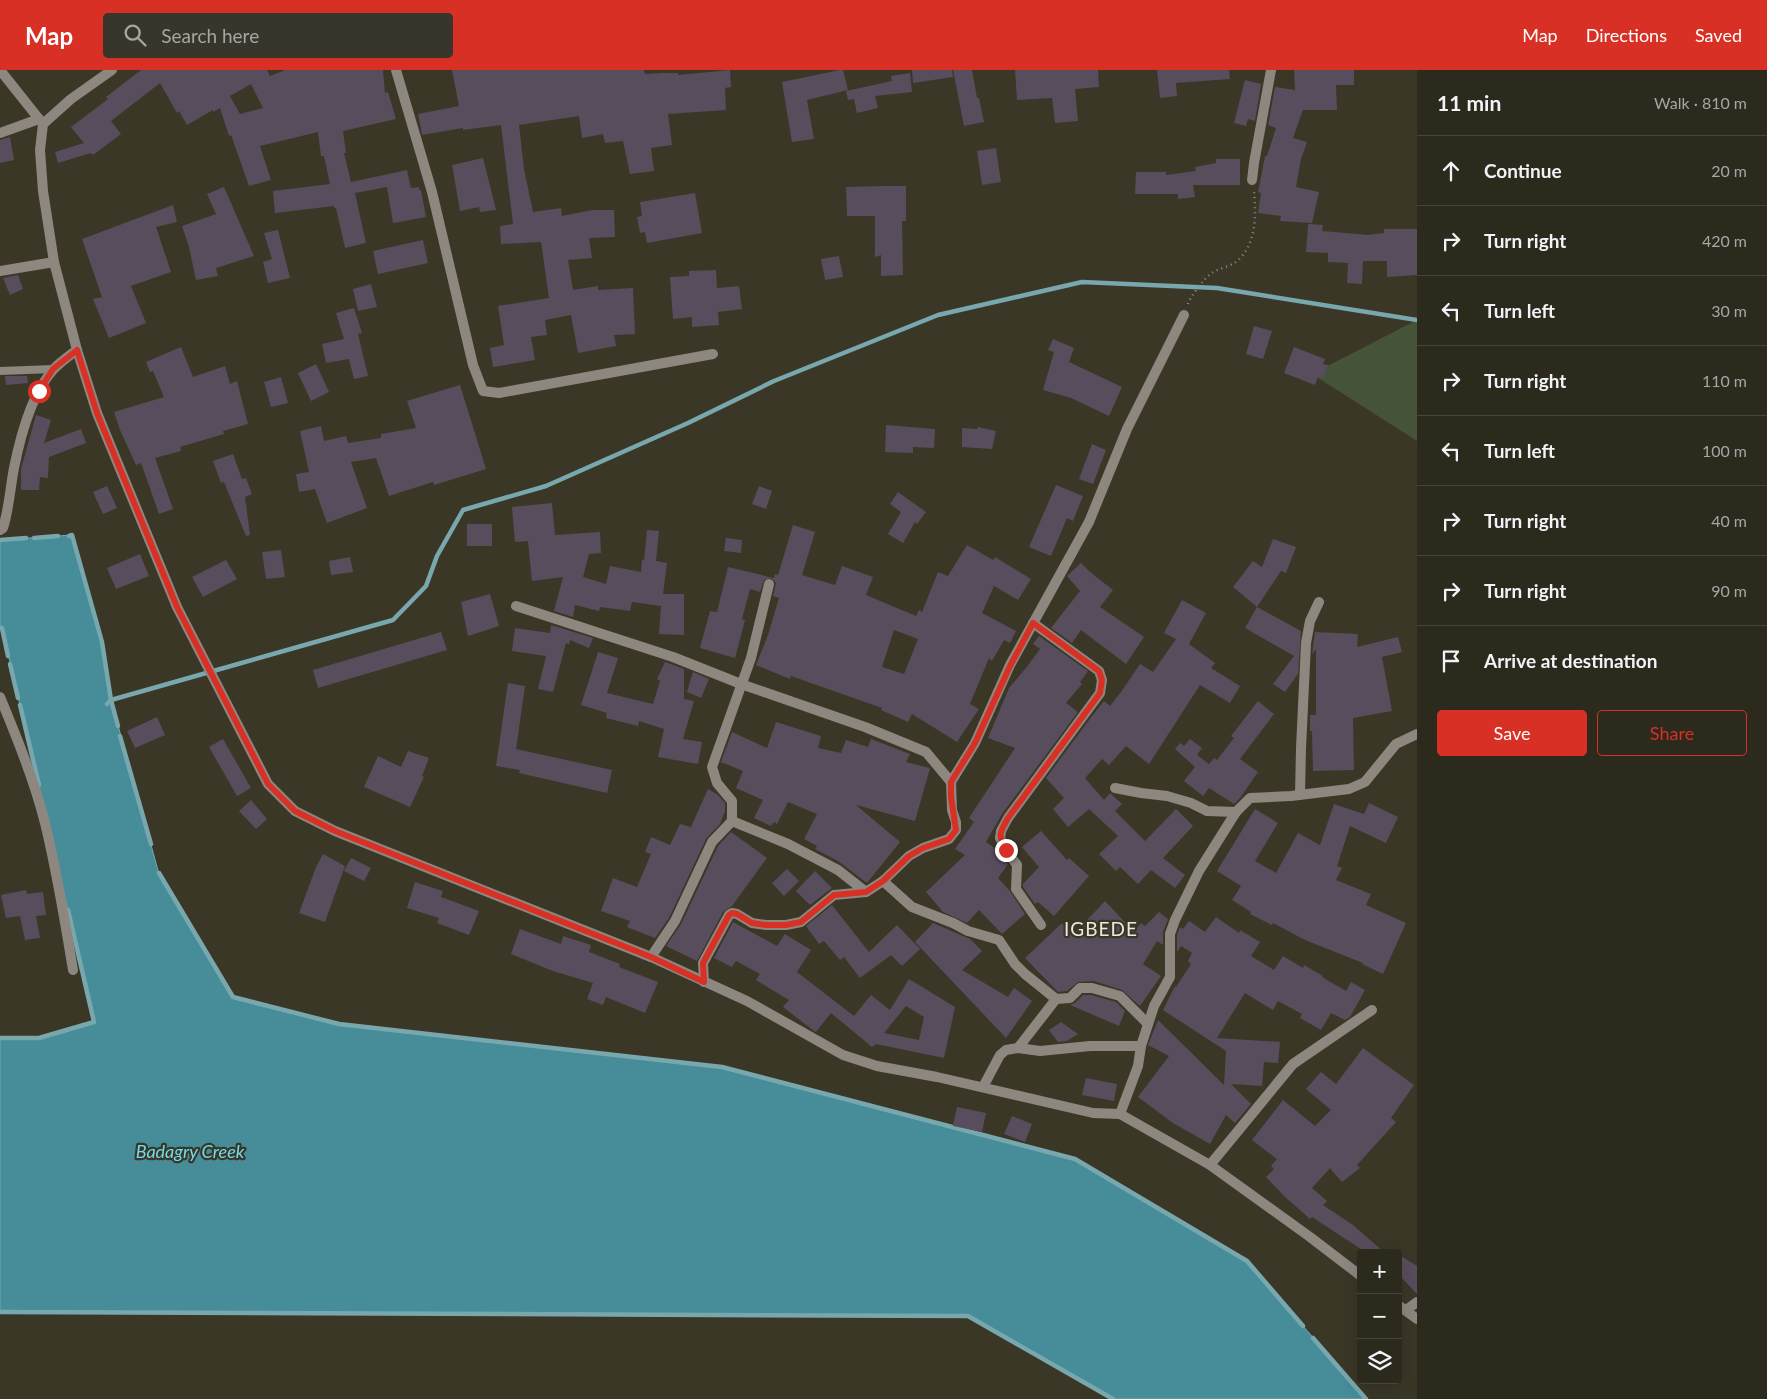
<!DOCTYPE html>
<meta charset="utf-8">
<style>
:root{--surface:#2c291d;--page:#38352a;--text:#f1f3f6;--muted:#a6a6a4;--line:#48453b;--accent:#d93025}
body{margin:0;font-family:Lato,sans-serif;background:var(--page);color:var(--text)}
.controls{position:absolute;right:15px;bottom:15px;display:grid;overflow:hidden;border-radius:5px;box-shadow:0 5px 20px #0002}
.controls button{width:45px;height:45px;display:grid;place-items:center;padding:0;border:0;border-bottom:1px solid var(--line);background:var(--surface);color:var(--text);font:25px sans-serif}
.stop{position:absolute;width:15px;height:15px;margin:-11px;border:4px solid #d93025;border-radius:50%;background:#fff}
.stop.end{background:#d93025;border-color:#fff;box-shadow:0 1px 5px #0008}
.list{margin:0;padding:0;list-style:none}
h2{display:flex;justify-content:space-between;align-items:center;height:65px;margin:0;padding:0 20px;font-size:21px}
h2 small{font-size:16px;font-weight:400;color:var(--muted)}
.list li{display:grid;grid-template-columns:32px 1fr auto;gap:15px;align-items:center;box-sizing:border-box;height:70px;padding:0 20px;border-top:1px solid var(--line)}
.list b{display:block;font-size:19px;white-space:nowrap}
.list em{font-size:16px;font-style:normal;color:var(--muted)}
.actions{display:flex;gap:10px;padding:15px 20px}
.actions a{flex:1;padding:11px 0;border:1px solid var(--accent);border-radius:5px;text-align:center;font-size:18px;color:var(--accent)}
.actions .main{background:var(--accent);color:#fff}
.icon{flex:none;width:28px;height:28px;fill:none;stroke:currentColor;stroke-width:2;stroke-linecap:round;stroke-linejoin:round}
.map{position:relative;flex:none;width:1417px;height:1329px;overflow:hidden}
header{display:flex;align-items:center;gap:30px;box-sizing:border-box;height:70px;padding:0 25px;background:var(--accent);color:#fff}
header strong{font-size:24px}
nav{display:flex;gap:28px;margin-inline-start:auto;font-size:18px}
.search{width:350px;height:45px;background:var(--page);display:flex;align-items:center;gap:12px;box-sizing:border-box;padding:0 18px;border-radius:5px;color:var(--muted);font-size:19px}
main{display:flex}
aside{flex:1;background:var(--surface)}
.map>svg:first-child{display:block}
.green{fill:#455438}
.water{fill:#468c99;stroke:#78a8ae}
.lines{fill:none;stroke-linecap:round;stroke-linejoin:round}
.stream{stroke:#78a8ae;stroke-width:4.5}
.building{fill:#584d5c;fill-rule:evenodd}
.path{stroke:#8f8c7f;stroke-width:2.5;stroke-dasharray:1 4;stroke-linecap:butt}
.service{stroke:#8d8780;stroke-width:8}
.minor{stroke:#8d8780;stroke-width:10}
.tertiary{stroke:#8d8780;stroke-width:10}
.route{stroke:#d93025;stroke-width:6}
.labels{text-anchor:middle;stroke-width:4.5;stroke-linejoin:round;paint-order:stroke}
.water-label{font-size:18px;font-style:italic;fill:#70dcf1;stroke:#3a3727}
.quarter-label{font-size:19px;letter-spacing:1px;fill:#ebe9df;stroke:#3a3727}
</style>
<header>
<strong>Map</strong>
<div class="search"><svg class="icon" aria-label="search" viewBox="0 0 24 24"><circle cx="10" cy="10" r="6"/><path d="M15 15l6 6"/></svg>Search here</div>
<nav><a>Map</a><a>Directions</a><a>Saved</a></nav>
</header>
<main>
<div class="map">
<svg width="1417" height="1329" viewBox="0 0 1417 1329">
<rect width="100%" height="100%" fill="#3a3727"/>
<path class="green" d="M1417 250V371L1312 304Z"/>
<path class="water" d="M72 465 102 572 111 630 159 804 233 927 339 954 722 997 1075 1089 1247 1191 1366 1329H1113L968 1246 0 1242V968H39L94 951 2 558H0V470Z"/>
<g class="lines">
<g class="stream">
<path d="M69 466 72 465 102 572 111 630 118 656"/>
<path d="M34 468 58 466"/>
<path d="M0 470 26 468"/>
<path d="M0 558H2L8 586"/>
<path d="M10 594 18 628"/>
<path d="M107 634 111 630 393 550 426 516 437 486 463 440 546 416 688 353 774 311 938 245 1082 212 1217 218 1417 250"/>
<path d="M20 635 39 715"/>
<path d="M120 666 151 774"/>
<path d="M159 803 233 927 339 954 722 997 1075 1089 1247 1191 1303 1256"/>
<path d="M0 968H39L94 952 68 840"/>
<path d="M0 1242 968 1246 1113 1329"/>
<path d="M1313 1268 1366 1329"/>
</g>
</g>
<g class="building">
<path d="M141 0H267L270 6 285 0H383L385 23 388 22 396 49 343 61 346 83H344L351 112 407 100 411 118 419 117V120H421L426 147 393 153 387 117 355 123 366 173 345 178 336 138H334V136L275 143 273 121 330 114 324 86H321L318 62 260 76 271 110 249 116 231 65 229 66 220 38 213 42V40L187 55 179 41 177 43 160 13 111 51 121 64 93 85 91 83 58 93 55 82 84 73 71 57 108 29 106 27ZM251 14 263 38 240 44 230 26Z"/>
<path d="M452 0H644L645 4 663 3H678V5L730 0 731 17 725 18 726 40 668 44 672 75 651 78 654 101 630 104 623 71 605 73 603 64 582 68 579 46 519 55 524 99 533 142 561 138 562 146 592 140H614L615 167 589 168 592 188 568 190 573 220 598 216V220L633 218 635 264 614 265 616 276 578 283 571 245 545 250 547 265 531 267 535 290 493 297 490 278 504 275 498 236 549 228 541 172 501 174 500 156 513 154 501 55 463 60V58L422 65 418 44 459 36Z"/>
<path d="M840 0H843L848 20 807 30 814 69 792 72 782 12Z"/>
<path d="M912 0H952L953 7 913 13Z"/>
<path d="M953 0H972L977 28H979L984 52 964 56Z"/>
<path d="M1015 0H1098L1099 17 1075 19 1078 51 1055 53 1052 28 1017 30Z"/>
<path d="M1157 0H1229L1230 9 1176 13 1177 26 1160 28Z"/>
<path d="M1294 0H1354V15H1336L1337 40H1303L1293 68 1307 72 1301 89 1296 117 1319 122 1312 153 1280 151 1281 146 1258 143 1261 123 1258 122 1265 86H1267L1276 58 1268 55 1275 17 1295 20Z"/>
<path d="M910 3 912 22 875 26 878 38 857 43 854 29 848 30 846 21 892 11 891 6Z"/>
<path d="M1245 10 1261 14 1255 51 1248 49 1246 56 1234 53Z"/>
<path d="M10 67 14 90 0 93V70Z"/>
<path d="M996 78 1001 112 982 115 977 81Z"/>
<path d="M483 88 496 140 480 142 479 137 460 141 452 95Z"/>
<path d="M1216 89H1240V115H1193L1195 127 1178 129V124H1135L1136 102H1166V105L1196 101 1195 97 1216 93Z"/>
<path d="M883 116H906V151H902L903 205 881 206V185L875 187V146H847L846 117Z"/>
<path d="M224 117 254 186 216 198 218 206 196 210 189 177 182 156 216 144 207 124Z"/>
<path d="M695 123 702 163 647 173 645 162 640 163 637 147 642 146 640 132Z"/>
<path d="M173 135 177 152 156 157 171 202 131 216 146 253 109 268 93 229 102 227 82 169Z"/>
<path d="M1308 154 1323 155 1322 161 1368 165 1384 163V159H1417V205L1387 207V191H1363L1362 214 1347 213 1348 193 1328 192V183L1306 182Z"/>
<path d="M278 160 290 208 268 213 263 192 272 189 264 163Z"/>
<path d="M423 170 428 193 378 204 373 181Z"/>
<path d="M839 186 843 207 825 210 821 189Z"/>
<path d="M716 200 717 218 739 216 742 239 718 242 719 255 692 257V247L673 249 670 207 689 206V201Z"/>
<path d="M18 205 23 219 10 225 3 208Z"/>
<path d="M371 214 377 237 358 241 353 219Z"/>
<path d="M354 238 362 263 358 264 368 306 354 309 349 289 326 293 322 274 344 269 336 243Z"/>
<path d="M1254 256 1272 261 1263 289 1246 284Z"/>
<path d="M1053 269 1074 278 1069 292 1122 317 1109 346 1071 328 1043 320 1054 282 1048 280Z"/>
<path d="M181 277 193 307 225 296 230 314 237 311 248 354 223 361 224 364 180 377 181 381 155 388 173 439 159 444 141 393 136 395 120 360 114 342 164 327 153 301 150 302 146 292Z"/>
<path d="M1294 277 1325 289 1323 294 1328 295 1323 308 1318 307 1315 315 1284 303Z"/>
<path d="M316 294 329 322 311 331 298 303Z"/>
<path d="M5 306H27L28 313 6 315Z"/>
<path d="M281 307 288 333 271 337 264 312Z"/>
<path d="M460 315 486 399 434 415 433 412 389 426 376 388 351 392 367 438 327 453 315 419 299 422 296 404 309 402 300 361 321 356 324 371 346 366 348 373 381 368V364L416 358 407 331Z"/>
<path d="M36 345 51 350 44 373 81 359 86 373 49 387 48 408 40 407 39 420H21V399Z"/>
<path d="M886 355 935 359 934 378 913 377V383L885 382Z"/>
<path d="M978 357 996 361 992 379 962 377V358L977 359Z"/>
<path d="M1092 374 1106 380 1093 414 1079 409Z"/>
<path d="M233 384 242 409 246 408 252 424 245 427 250 465 246 466 224 412 221 413 213 391Z"/>
<path d="M1056 415 1083 426 1073 451 1067 448 1051 486 1029 477Z"/>
<path d="M107 416 117 438 103 444 93 422Z"/>
<path d="M759 416 772 421 766 439 752 434Z"/>
<path d="M898 422 926 442 917 454 915 452 903 473 888 464 901 442 890 434Z"/>
<path d="M552 433 555 465 600 462 601 483 589 484 583 507 606 514 610 496 641 502 642 490H644L647 460 659 461 656 491 667 493 663 524H684V565L659 564 661 536 632 532 630 541 600 537 599 541 575 535 573 547 554 541 563 507 532 511 528 471 515 472 512 437Z"/>
<rect x="467" y="454" width="25" height="22"/>
<path d="M793 455 815 462 802 505 835 515 842 496 873 507 866 525 916 546 919 540 922 542 938 502 948 506 967 475 993 490 995 487 1031 509 1018 530 994 516 982 543 1016 561 1010 573 1004 570 992 591 989 588 970 634 979 639 957 672 912 644 908 652 881 640 882 638 791 606 790 609 756 595 768 565 779 528 773 526 776 513 771 508 764 510 760 522 750 519 742 549 745 550 735 588 700 578 710 541 717 542 728 497 774 508 775 504 778 505ZM894 560 918 569 904 604 882 597Z"/>
<path d="M726 468 742 470 741 483 724 481Z"/>
<path d="M1273 469 1296 477 1286 503 1281 501 1257 537 1233 517 1253 491 1262 497Z"/>
<path d="M281 480 285 507 266 509 262 482Z"/>
<path d="M140 484 149 506 116 519 107 498Z"/>
<path d="M350 487 353 502 331 505 329 491Z"/>
<path d="M226 490 237 509 203 527 192 507Z"/>
<path d="M1081 493 1090 502 1113 520 1100 537 1144 567 1126 594 1081 560 1072 573 1051 558 1080 521 1067 506Z"/>
<path d="M490 524 499 556 468 566 461 532Z"/>
<path d="M1182 530 1206 543 1189 574 1215 593 1211 598 1240 616 1230 633 1200 615 1149 694 1126 676 1109 695 1102 689 1085 708 1104 730 1110 723 1122 734 1115 741 1145 771 1176 739 1193 756 1163 788 1185 805 1175 818 1151 800 1138 814 1120 797 1116 801 1099 784 1118 766 1089 739 1068 757 1053 739 1064 728 1046 708 1092 646 1104 631 1110 636 1121 622 1140 594 1153 602 1176 569 1164 563Z"/>
<path d="M1257 537 1301 561 1298 604 1285 622 1273 614 1294 586 1245 558Z"/>
<path d="M551 555 593 568 589 578 570 570 569 574 566 573 553 622 538 619 546 586 512 581 515 558 550 563Z"/>
<path d="M441 562 447 580 318 618 313 600Z"/>
<path d="M1315 562 1358 564 1357 577 1398 567 1402 582 1382 587 1392 641 1353 648 1354 700 1313 701 1312 661H1310V645H1316V579L1312 584Z"/>
<path d="M1039 566 1088 601 1080 612 1082 614 1066 633 1078 642 1002 744 986 772 999 781 1008 794 998 808 1010 821 1025 844 1002 864 979 840 967 853 943 842 926 822 965 785 955 779 974 752 969 748 1015 678 988 668 1009 618 1026 598 1040 579 1033 574Z"/>
<path d="M598 582 618 588 607 623 653 634 660 611 657 609 665 592 684 599V629L694 631 683 669 702 672 698 694 658 687 664 659 639 651 638 656 606 648 607 643 581 635Z"/>
<path d="M693 602 709 609 701 628 687 622Z"/>
<path d="M508 613 525 616 516 679 612 700 607 723 519 703 520 700 496 696Z"/>
<path d="M1258 631 1274 644 1240 689 1258 702 1240 728 1234 734 1209 718 1203 726 1184 711 1195 697 1175 679 1180 673 1184 676 1190 669 1202 678 1197 685 1209 694 1214 688 1217 690 1234 668 1231 666Z"/>
<path d="M157 647 165 665 135 678 127 661Z"/>
<path d="M776 652 821 666 818 678 841 683 846 670 868 677 871 669 910 684 906 692 930 698 915 751 856 735 900 772 867 813 838 791 815 779 817 776 804 769 817 744 788 732 777 754 774 752 771 756 754 748 763 730 736 718 743 701 721 692 732 662 767 678Z"/>
<path d="M223 669 251 718 237 726 209 677Z"/>
<path d="M408 681 429 688 422 706 424 707 410 737 364 717 378 686 401 697Z"/>
<path d="M708 719 718 725 725 733V741L720 754 706 769 669 848 655 868 627 857 630 851 601 841 613 808 637 817 651 784 645 782 651 767 670 775 680 754 691 757Z"/>
<path d="M251 730 267 749 256 759 239 741Z"/>
<path d="M1369 733 1398 747 1386 773 1350 756 1337 796 1342 798 1336 810 1371 824 1366 835 1406 853 1383 904 1362 894 1363 893 1305 870 1273 853 1272 855 1250 844 1251 842 1232 830 1241 816 1217 801 1255 739 1278 753 1255 791 1276 803 1298 763 1320 775 1334 734 1364 744Z"/>
<path d="M1041 761 1067 790 1069 788 1089 806 1054 846 1038 832 1035 834 1023 817V814L1039 797 1022 777Z"/>
<path d="M731 762 767 788 732 836 723 842 697 891 666 876 681 854 718 776Z"/>
<path d="M323 784 345 796 325 852 299 843 316 797Z"/>
<path d="M351 788 371 798 364 811 344 801Z"/>
<path d="M787 799 799 811 784 826 772 813Z"/>
<path d="M815 801 832 818 810 835 796 821Z"/>
<path d="M415 812 443 821 441 827 479 841 469 865 437 853 439 848 407 838Z"/>
<path d="M26 820 27 824 43 822 46 845 36 846 40 868 25 870 20 846 6 848 1 825Z"/>
<path d="M1105 831 1134 862 1141 853 1145 856 1159 842 1168 849 1163 862V875L1157 871 1143 894 1161 906 1140 936 1122 920 1094 911 1078 912 1067 921 1058 922 1025 888 1062 853 1073 865Z"/>
<path d="M832 835 869 882 897 855 920 879 902 896 891 885 860 908 844 887 840 890 824 871 819 874 806 856Z"/>
<path d="M1216 847 1239 863 1240 860 1260 872 1251 886 1274 900 1283 886 1303 898 1304 895 1323 906 1322 907 1346 921 1351 912 1365 920 1350 947 1345 950 1331 943 1321 960 1300 948 1302 944 1278 931 1273 940 1245 923 1217 968 1280 972 1278 993 1264 992 1262 1016 1231 1014 1251 1034 1235 1053 1226 1045 1210 1074 1173 1053 1138 1027 1169 986 1148 975 1158 950 1224 1015 1226 981 1163 940 1175 916 1176 917 1191 894 1188 891 1192 883 1181 876 1177 882V865L1180 857 1183 859 1189 851 1205 862Z"/>
<path d="M733 852 777 876 785 864 811 880 797 902 854 946 871 925 890 940 909 909 955 937 944 988 876 974 872 977 831 943 816 962 814 961 783 937 789 930 756 910 760 904 736 891 732 897 714 888ZM906 936 924 947 919 970 884 963Z"/>
<path d="M933 853 970 869 982 881 962 900 1008 927 1014 918 1032 931 1006 968 915 872Z"/>
<path d="M520 859 561 874 563 866 591 875 589 882 620 894 619 897 658 912 645 943 606 927 603 935 587 929 593 913 553 901 511 884Z"/>
<path d="M1083 925H1091L1116 932 1125 941 1119 956 1070 935 1075 933Z"/>
<path d="M1061 952 1078 964 1067 971 1058 972 1049 960Z"/>
<path d="M1363 978 1414 1015 1391 1048 1396 1052 1357 1095 1360 1098 1342 1112 1330 1098 1312 1118 1327 1131 1323 1135 1353 1155 1385 1183H1367L1312 1147 1310 1149 1284 1126 1266 1107 1274 1099 1271 1096 1277 1089 1252 1070 1283 1030 1315 1056 1331 1040 1306 1019 1321 1002 1336 1014Z"/>
<path d="M1086 1008 1117 1014 1114 1031 1082 1025Z"/>
<path d="M957 1037 986 1043 982 1062 953 1056Z"/>
<path d="M1012 1046 1032 1054 1025 1072 1004 1064Z"/>
<path d="M1398 1184 1417 1196V1224L1398 1204Z"/>
</g>
<g class="lines">
<path class="path" d="M1188 234C1190 227 1205 207 1212 203 1219 198 1230 197 1237 191 1257 174 1256 145 1254 121"/>
<path class="service" d="M0 301 53 299"/>
<g class="minor">
<path d="M0 0 43 54"/>
<path d="M396 0 432 122 473 295 483 321 499 323 713 284"/>
<path d="M0 63 39 49"/>
<path d="M1252 110 1254 93 1271 0"/>
<path d="M0 201 54 192"/>
<path d="M0 460 3 458C9 439 10 419 14 398 20 368 32 323 53 300 60 292 69 286 77 280"/>
<path d="M516 536 673 587 741 614 865 657 926 682 951 712 975 673 1010 595 1089 452 1127 359 1184 245"/>
<path d="M1033 553 1099 601 1102 610 1100 623 1008 748 1001 761 1000 768 1006 780 1017 795 1016 819 1041 855"/>
<path d="M0 627C17 668 34 710 45 753 57 802 65 851 73 900"/>
<path d="M1115 718 1141 723 1167 726 1191 733 1207 741 1236 742"/>
<path d="M1300 725 1301 678 1306 573 1310 551 1319 532"/>
<path d="M732 751 788 774 838 800 866 822"/>
<path d="M883 811 912 837 953 853 968 861 999 870 1015 894 1025 904 1056 929 1070 928 1080 918H1092L1120 926 1148 954"/>
<path d="M651 887 675 851 712 772 732 751V731L717 713 712 697 751 588 769 514"/>
<path d="M704 912 703 893 729 845 732 843 737 844 752 853 766 855H786L801 852 834 825 866 822 883 811 909 786 923 778 949 769 956 760V752L952 740 951 712"/>
<path d="M1018 978 1056 929"/>
<path d="M983 1017 1000 985 1006 980 1018 978 1040 981 1090 976H1141"/>
<path d="M1120 1044 1138 996 1141 976 1154 936 1170 907V864L1175 850 1199 801 1236 742 1250 728 1291 726 1349 719 1365 712 1396 674 1417 664"/>
<path d="M1210 1095 1293 994 1372 940"/>
<path d="M1406 1240 1417 1232"/>
</g>
<g class="tertiary">
<path d="M112 0 71 29 43 54 40 80 43 121 54 192 77 280 97 343 177 537 268 714 295 741 335 761 651 887 747 931 843 985 877 996 937 1007 1093 1043 1120 1044 1210 1095 1310 1167 1361 1206"/>
<path d="M1398 1235 1417 1249"/>
</g>
</g>
<g class="lines">
<path class="route" d="M39 321 53 299 77 280 97 343 177 537 268 714 295 741 335 761 651 887 704 912 703 893 729 845 732 843 737 844 752 853 766 855H786L801 852 834 825 866 822 883 811 909 786 923 778 949 769 956 760 951 727V712L975 673 1010 596 1033 553 1099 601 1102 610 1100 623 1008 748C999 764 998 764 1006 780"/>
</g>
<g class="labels">
<g class="water-label">
<text x="190" y="1088">Badagry Creek</text>
</g>
<g class="quarter-label">
<text x="1101" y="866">IGBEDE</text>
</g>
</g>
</svg>
<div class="controls">
<button>+</button>
<button>−</button>
<button><svg class="icon" aria-label="layers" viewBox="0 0 24 24"><path d="M12 4l9 5-9 5-9-5zM3 14l9 5 9-5"/></svg></button>
</div>
<div class="stop" style="left:39px;top:321px"></div>
<div class="stop end" style="left:1006px;top:780px"></div>
</div>
<aside>
<h2>11 min<small>Walk · 810 m</small></h2>
<ul class="list">
<li><svg class="icon" aria-label="ahead" viewBox="0 0 24 24"><path d="M12 20V5M6 11l6-6 6 6"/></svg><div><b>Continue</b></div><em>20 m</em></li>
<li><svg class="icon" aria-label="right" viewBox="0 0 24 24"><path d="M7 20v-9h11M14 6l5 5-5 5"/></svg><div><b>Turn right</b></div><em>420 m</em></li>
<li><svg class="icon" aria-label="left" viewBox="0 0 24 24"><path d="M17 20v-9H6M10 6l-5 5 5 5"/></svg><div><b>Turn left</b></div><em>30 m</em></li>
<li><svg class="icon" aria-label="right" viewBox="0 0 24 24"><path d="M7 20v-9h11M14 6l5 5-5 5"/></svg><div><b>Turn right</b></div><em>110 m</em></li>
<li><svg class="icon" aria-label="left" viewBox="0 0 24 24"><path d="M17 20v-9H6M10 6l-5 5 5 5"/></svg><div><b>Turn left</b></div><em>100 m</em></li>
<li><svg class="icon" aria-label="right" viewBox="0 0 24 24"><path d="M7 20v-9h11M14 6l5 5-5 5"/></svg><div><b>Turn right</b></div><em>40 m</em></li>
<li><svg class="icon" aria-label="right" viewBox="0 0 24 24"><path d="M7 20v-9h11M14 6l5 5-5 5"/></svg><div><b>Turn right</b></div><em>90 m</em></li>
<li><svg class="icon" aria-label="arrive" viewBox="0 0 24 24"><path d="M6 21V4h12l-3 4 3 4H6"/></svg><div><b>Arrive at destination</b></div></li>
</ul>
<div class="actions"><a class="main">Save</a><a>Share</a></div>
</aside>
</main>
